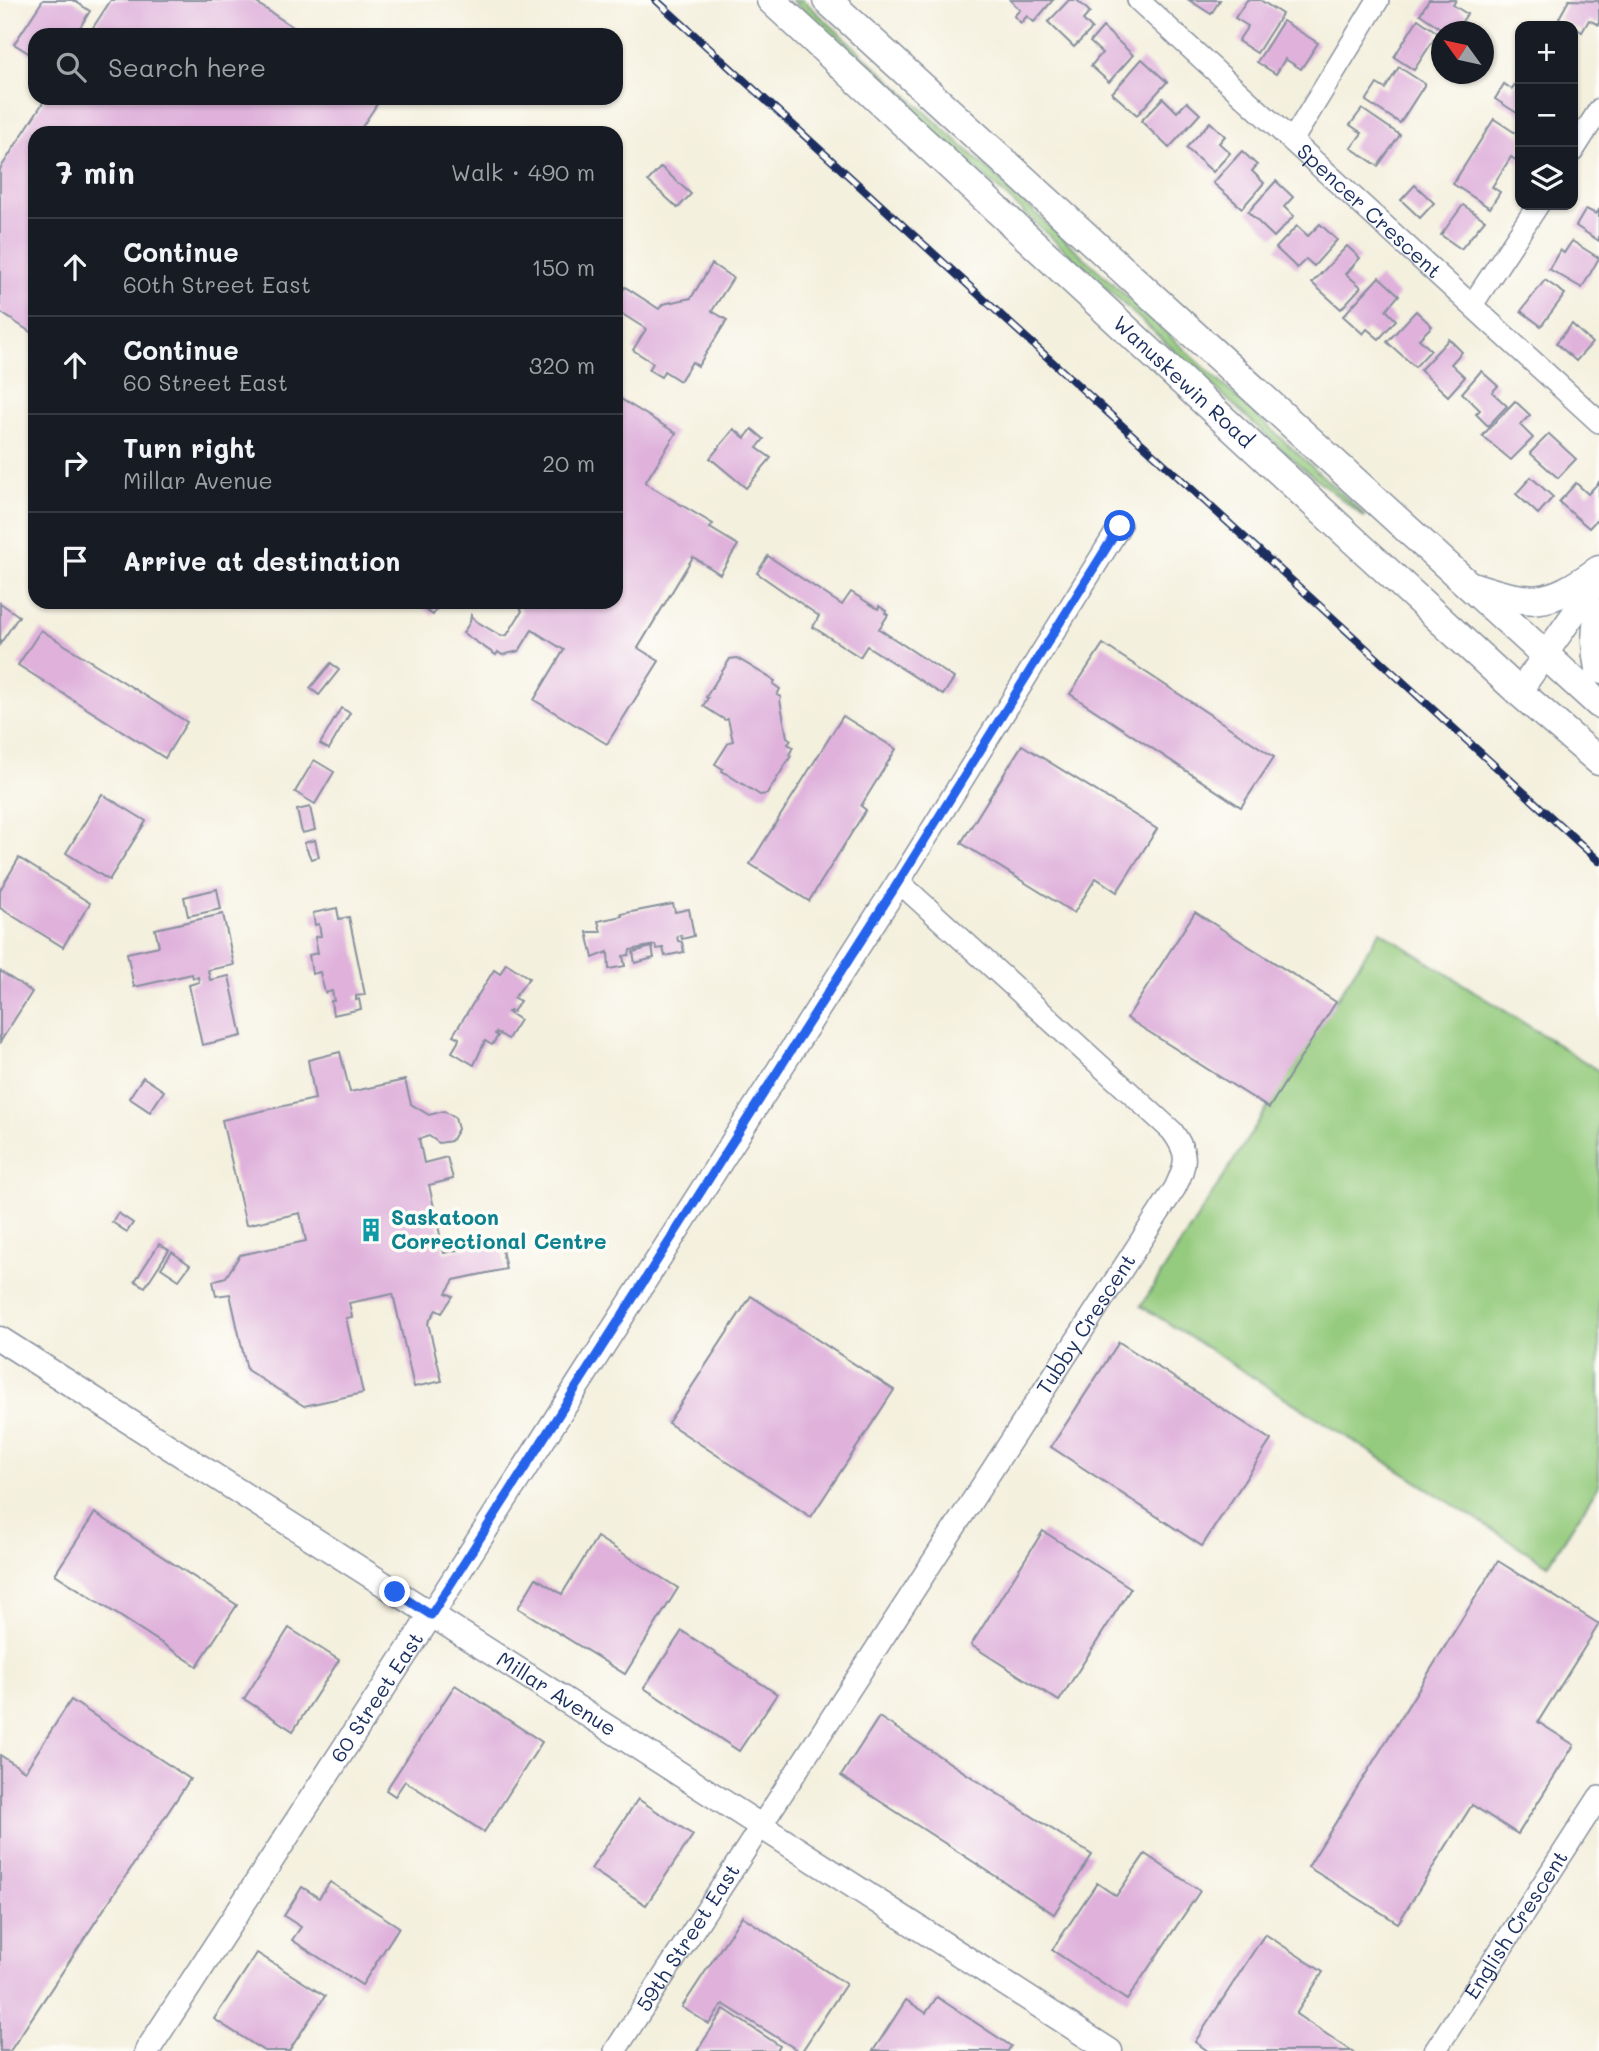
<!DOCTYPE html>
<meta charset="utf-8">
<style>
:root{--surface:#171b24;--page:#242831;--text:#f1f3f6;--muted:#9ea1a6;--line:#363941}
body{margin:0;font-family:Mali,sans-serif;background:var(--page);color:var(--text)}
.controls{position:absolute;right:21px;top:21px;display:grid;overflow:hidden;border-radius:14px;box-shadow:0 2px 5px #0004}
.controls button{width:63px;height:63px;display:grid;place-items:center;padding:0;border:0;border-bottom:2px solid var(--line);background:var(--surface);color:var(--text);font:35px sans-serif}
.compass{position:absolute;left:1431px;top:21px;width:63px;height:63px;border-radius:50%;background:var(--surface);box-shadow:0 2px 5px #0004;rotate:303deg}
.stop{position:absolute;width:21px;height:21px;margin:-16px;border:5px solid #2563eb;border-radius:50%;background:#fff}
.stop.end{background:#2563eb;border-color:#fff;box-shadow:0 2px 7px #0008}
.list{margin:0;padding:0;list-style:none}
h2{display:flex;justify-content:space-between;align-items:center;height:91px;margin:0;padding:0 28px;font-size:30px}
h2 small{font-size:23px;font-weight:400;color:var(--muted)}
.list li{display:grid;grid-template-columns:46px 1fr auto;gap:21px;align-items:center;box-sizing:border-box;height:98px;padding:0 28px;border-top:2px solid var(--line)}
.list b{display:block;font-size:26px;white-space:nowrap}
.list p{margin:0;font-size:23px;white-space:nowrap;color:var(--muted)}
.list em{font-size:23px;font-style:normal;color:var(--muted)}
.icon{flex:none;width:38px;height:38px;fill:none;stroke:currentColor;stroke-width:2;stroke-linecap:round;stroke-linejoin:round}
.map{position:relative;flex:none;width:1599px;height:2051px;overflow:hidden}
.search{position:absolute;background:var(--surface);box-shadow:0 2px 5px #0004;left:28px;top:28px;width:595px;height:77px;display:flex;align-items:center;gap:18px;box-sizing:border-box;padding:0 24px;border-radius:21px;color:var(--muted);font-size:26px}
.panel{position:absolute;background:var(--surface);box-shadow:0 2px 5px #0004;left:28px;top:126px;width:595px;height:483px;border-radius:21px}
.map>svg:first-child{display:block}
.green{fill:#95cb7e;stroke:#587d6e;stroke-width:2}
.building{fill:#dfb1db}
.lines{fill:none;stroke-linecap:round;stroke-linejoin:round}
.minor-casing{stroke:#88909e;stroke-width:24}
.tertiary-casing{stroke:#88909e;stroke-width:27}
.secondary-casing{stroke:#88909e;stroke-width:31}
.minor{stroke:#fff;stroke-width:21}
.tertiary{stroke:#fff;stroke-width:24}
.secondary{stroke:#fff;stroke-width:28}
.rail-casing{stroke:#1b2f5e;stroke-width:8}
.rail{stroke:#fdfcf7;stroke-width:5;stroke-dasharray:16;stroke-linecap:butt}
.route{stroke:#2563eb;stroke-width:9}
.labels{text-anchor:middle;stroke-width:7;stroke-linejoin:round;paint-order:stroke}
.street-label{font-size:21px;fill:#1b2f5e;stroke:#fdfcf7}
.culture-label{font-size:21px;font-weight:bold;fill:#0d838f;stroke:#fdfcf7;text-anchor:start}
</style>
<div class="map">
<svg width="1599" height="2051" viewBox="0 0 1599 2051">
<rect width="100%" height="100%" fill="#fdfcf7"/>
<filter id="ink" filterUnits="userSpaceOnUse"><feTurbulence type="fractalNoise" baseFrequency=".0143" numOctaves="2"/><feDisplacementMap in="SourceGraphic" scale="14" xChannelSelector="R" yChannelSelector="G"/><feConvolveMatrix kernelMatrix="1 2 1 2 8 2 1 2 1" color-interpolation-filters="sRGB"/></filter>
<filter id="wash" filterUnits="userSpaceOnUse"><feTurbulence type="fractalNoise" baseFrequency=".00686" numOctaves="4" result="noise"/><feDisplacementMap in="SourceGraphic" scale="28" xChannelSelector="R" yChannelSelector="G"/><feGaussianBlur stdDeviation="1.57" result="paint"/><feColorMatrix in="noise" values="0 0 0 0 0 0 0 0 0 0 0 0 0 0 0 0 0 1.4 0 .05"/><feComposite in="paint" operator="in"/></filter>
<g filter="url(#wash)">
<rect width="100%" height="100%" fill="#f4f0de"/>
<g class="green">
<path d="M792 0H803L1365 515 1364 517 1299 465Z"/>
<path d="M1380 931 1599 1071V1485L1548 1565 1141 1306Z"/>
</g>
<g id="blocks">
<g class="building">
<path d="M43 0H73L90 11 79 29 88 35 111 0H252L305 35H35V57L14 44Z"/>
<path d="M1010 0H1053L1034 22 1027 16 1021 23 1014 16 1020 10Z"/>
<path d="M1069 0H1077L1090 12 1083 20 1092 29 1074 47 1048 22Z"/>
<path d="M1189 0H1220L1211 14Z"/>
<path d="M1247 0H1260L1282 14 1257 53 1238 41 1248 26 1235 18Z"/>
<path d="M1429 0H1456L1453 5 1467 14 1455 32H1446L1420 14Z"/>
<path d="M1569 0 1599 1V25L1589 20 1582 32 1559 18Z"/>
<path d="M1418 19 1438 33 1414 70 1394 57Z"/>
<path d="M1283 21 1318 43 1301 69 1285 59 1276 74 1257 62Z"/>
<path d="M1103 27 1133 55 1109 82 1091 66 1102 53 1090 42Z"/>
<path d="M1142 59 1167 82 1137 115 1112 93Z"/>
<path d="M1399 67 1425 84 1400 123 1366 101 1377 84 1385 89Z"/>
<path d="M1520 76V115L1495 99 1504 84 1512 89Z"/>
<path d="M46 98H381L358 133H35V335L0 312V169Z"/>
<path d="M1163 98 1177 112 1187 102 1200 114 1169 148 1141 121Z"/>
<path d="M1362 109 1400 135 1378 166 1351 148 1362 133 1350 125Z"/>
<path d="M1494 119 1520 136V163L1511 157 1492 187 1500 192 1490 208 1453 184Z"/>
<path d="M1210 122 1225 136 1219 143 1230 153 1213 172 1186 148Z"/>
<path d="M1242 151 1257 165 1252 171 1264 183 1242 208 1213 183Z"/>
<path d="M661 167 691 194 678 208 648 181Z"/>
<path d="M1276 181 1293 197 1284 207 1294 216 1274 237 1248 212Z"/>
<path d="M1415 185 1434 203 1420 218 1401 200Z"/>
<path d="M1463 205 1485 220 1461 249 1441 235Z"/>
<path d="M1586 209 1596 214 1599 210V241L1576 226Z"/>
<path d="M1320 224 1337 240 1314 266 1306 259 1297 268 1276 248 1297 226 1308 236Z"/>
<path d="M1572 241 1599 258 1582 288 1549 269 1560 250 1564 253Z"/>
<path d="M1347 246 1360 258 1346 274 1361 287 1341 309 1312 283Z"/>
<path d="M712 264 733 278 712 311 727 320 698 366 692 362 680 381 664 371 661 377 649 370 653 363 633 350 646 329 616 310V301L625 287 659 309 663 304 691 298Z"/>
<path d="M1379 277 1399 295 1386 310 1396 320 1379 339 1367 329 1363 334 1343 316Z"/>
<path d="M1545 280 1565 294 1541 326 1521 311Z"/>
<path d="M1416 311 1432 326 1419 339 1431 350 1415 367 1387 342Z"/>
<path d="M1572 324 1592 343 1576 361 1556 343Z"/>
<path d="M1449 339 1462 352 1451 364 1465 377 1448 396 1420 370Z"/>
<path d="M1481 371 1498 386 1492 392 1507 406 1488 426 1476 414 1480 410 1462 393Z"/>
<path d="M616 396 676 433 645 483 713 524 710 528 738 545 720 574 693 557 638 648 659 661 607 744 534 700 564 650 532 630 519 651 502 655 498 652 496 655 463 633 470 622 471 615 476 621 501 636 507 635 522 611 519 605 513 602H616V524L621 517 616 514Z"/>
<path d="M1515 401 1530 415 1520 425 1533 438 1511 460 1482 436Z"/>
<path d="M734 429 745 438 752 429 764 439 757 448 771 458 746 488 710 458Z"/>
<path d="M1549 434 1576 459 1558 478 1530 453Z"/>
<path d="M1531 477 1553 497 1538 514 1516 494Z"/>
<path d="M1599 482V517L1589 528 1559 502 1576 483 1588 494Z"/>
<path d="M768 556 842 605 851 592 878 609 879 606 886 611 885 613 888 615 879 629 954 678 943 695 867 646 860 657 813 627 819 616 757 573Z"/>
<path d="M413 602H440L433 615Z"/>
<path d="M0 603 19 616 0 644Z"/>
<path d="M41 630 187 722 165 758 18 665Z"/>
<path d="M1103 644 1274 757 1241 807 1070 694Z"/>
<path d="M737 658 775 681 773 684 780 689 777 695 781 697 780 700 787 737 791 740 788 744 793 747 789 755 791 756 767 794 760 795 722 771 723 769 715 764 729 742 733 741 728 719 725 720 703 706 708 698 706 697 730 659Z"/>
<path d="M331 663 339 670 319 695 310 688Z"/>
<path d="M341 708 350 713 329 749 320 744Z"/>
<path d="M843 716 896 749 861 806 866 810 809 901 750 864Z"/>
<path d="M1022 745 1157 829 1117 892 1096 878 1074 913 961 843Z"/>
<path d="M314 760 334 772 315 804 295 792Z"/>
<path d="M102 794 146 821 109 880 66 853Z"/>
<path d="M310 807 315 830 302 833 297 810Z"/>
<path d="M315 840 319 857 311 859 304 843Z"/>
<path d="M19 858 90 903 63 947 0 908V890Z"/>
<path d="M217 889 221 909 188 916 184 897Z"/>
<path d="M673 904 675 912 689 909 694 936 682 939 681 935 677 936 678 941 682 942 684 952 665 956 663 948 657 949 655 945 630 950 629 955 623 956 625 966 609 969 608 952 593 958 587 932H601L598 921 622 916 621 914Z"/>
<path d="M337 908 339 919 349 917 365 995 356 996V1000L359 999 361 1009 333 1015 331 1001H334L332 991 325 993 320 972 312 974 309 955 318 953 315 937 321 936 319 924 315 925 313 913Z"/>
<path d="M1195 912 1336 1002 1269 1108 1127 1018Z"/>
<path d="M223 914 234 965 208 970 210 980 229 976 242 1036 202 1045 189 985 199 982 198 977 193 978 192 974 134 987 127 953 159 946 155 929Z"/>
<path d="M652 947 654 958 635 963 633 952Z"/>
<path d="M506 963 529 978 514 998 520 1001 513 1012 510 1010 508 1012 520 1020 508 1039 496 1032 495 1034 498 1036 492 1045 485 1041 474 1065 452 1052 458 1042 459 1038 453 1035 494 970 500 974Z"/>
<path d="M0 971 32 992 0 1042Z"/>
<path d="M340 1052 350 1092 405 1080 411 1104 429 1115 444 1111 455 1118 458 1129 451 1141 439 1143 429 1136 419 1139 424 1163 447 1157 453 1179 429 1185 444 1253 500 1240 506 1269 454 1280 446 1293 453 1296 442 1313 436 1310 428 1323 442 1381 414 1387 393 1294 349 1303 352 1317 346 1318 363 1393 304 1406 247 1370 230 1294 216 1296 213 1281 226 1277 240 1255 306 1241 300 1213 246 1225 222 1120 315 1099 308 1060Z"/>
<path d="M143 1077 164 1091 150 1112 129 1098Z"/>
<path d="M118 1213 133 1223 127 1232 112 1222Z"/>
<path d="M159 1244 169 1250 145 1287 135 1281Z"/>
<path d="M172 1252 190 1265 179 1280 161 1268Z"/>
<path d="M751 1296 894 1390 811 1517 668 1423Z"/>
<path d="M1119 1342 1271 1440 1202 1546 1051 1447Z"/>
<path d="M95 1513 237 1605 197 1666 55 1574Z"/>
<path d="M1043 1531 1131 1588 1059 1701 971 1645Z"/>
<path d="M597 1537 678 1588 625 1674 518 1608 536 1578 562 1594Z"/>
<path d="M1498 1561 1599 1624 1538 1722 1574 1745 1518 1834 1472 1805 1398 1923 1308 1867Z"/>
<path d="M289 1628 339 1660 293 1731 244 1699Z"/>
<path d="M682 1631 777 1694 739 1751 644 1688Z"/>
<path d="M455 1685 542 1742 484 1832 405 1781 395 1796 386 1790Z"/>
<path d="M71 1700 190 1779 10 2051H0V1755L25 1771Z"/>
<path d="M879 1717 1092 1855 1054 1914 841 1776Z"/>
<path d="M638 1799 693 1835 646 1905 591 1869Z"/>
<path d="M1145 1854 1200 1891 1127 2000 1052 1950 1097 1883 1116 1896Z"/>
<path d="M330 1882 399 1927 362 1985 292 1940 301 1927 284 1916 302 1887 319 1898Z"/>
<path d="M742 1916 846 1984 802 2051H799L723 2004 709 2024 682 2007Z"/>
<path d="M1265 1934 1323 1972 1296 2014 1352 2051H1208L1195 2042Z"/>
<path d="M257 1953 325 1996 289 2051H264L214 2019Z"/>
<path d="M937 1997 1011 2046 1008 2051H873L906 2000 926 2013Z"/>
<path d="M724 2009 780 2046 777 2051H697Z"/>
</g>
</g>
</g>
<g filter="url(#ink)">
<use href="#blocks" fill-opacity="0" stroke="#88909e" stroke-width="2"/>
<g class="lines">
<g class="minor-casing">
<g id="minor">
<path id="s1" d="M1138 0 1599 422"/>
<path d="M1293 139 1378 0"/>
<path d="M1573 151 1599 110"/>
<path d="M1472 305 1538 205"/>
<path id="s2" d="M615 2051 1175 1188C1187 1163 1189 1154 1172 1131L899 882 1120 526"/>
<path id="s3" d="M1435 2051 1599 1797"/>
</g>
</g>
<g class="tertiary-casing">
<g id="tertiary">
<path d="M1519 692 1599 578"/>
<path id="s4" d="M0 1339C370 1576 742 1811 1110 2051"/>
<path id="s5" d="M147 2051 431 1615 899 882"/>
</g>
</g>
<g class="secondary-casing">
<g id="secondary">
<path id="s6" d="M771 0 1361 547 1519 692 1599 761"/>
<path d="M827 0 1599 704"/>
<path d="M1472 586C1532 605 1546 608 1599 570"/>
<path d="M1599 613C1595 632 1595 650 1599 669"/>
</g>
</g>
<use href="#minor" class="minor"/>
<use href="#tertiary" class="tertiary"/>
<use href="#secondary" class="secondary"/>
<g class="rail-casing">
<path id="rail" d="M656 0 1599 861"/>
</g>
<use href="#rail" class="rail"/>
</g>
</g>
<g class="lines" filter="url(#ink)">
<path class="route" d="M395 1592 431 1615 899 881 1120 526"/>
</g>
<defs>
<g id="building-bare" transform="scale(1.89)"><path d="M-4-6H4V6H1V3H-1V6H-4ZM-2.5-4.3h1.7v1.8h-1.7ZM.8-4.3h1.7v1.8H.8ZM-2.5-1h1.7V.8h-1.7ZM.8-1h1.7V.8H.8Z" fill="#0f9aa8" stroke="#fdfcf7" stroke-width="2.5" paint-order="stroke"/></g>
</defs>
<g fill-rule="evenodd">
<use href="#building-bare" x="371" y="1230"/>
</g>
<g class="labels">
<g class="street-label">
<text dy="7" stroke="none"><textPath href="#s1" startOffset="313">Spencer Crescent</textPath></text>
<text dy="7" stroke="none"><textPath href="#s6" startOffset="562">Wanuskewin Road</textPath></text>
<text dy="7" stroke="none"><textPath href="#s2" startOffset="866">Tubby Crescent</textPath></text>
<text dy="7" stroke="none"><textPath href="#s4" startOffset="660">Millar Avenue</textPath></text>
<text dy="7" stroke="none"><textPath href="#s5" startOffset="422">60 Street East</textPath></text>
<text dy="7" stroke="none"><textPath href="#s3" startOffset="150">English Crescent</textPath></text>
<text dy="7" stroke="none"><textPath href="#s2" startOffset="135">59th Street East</textPath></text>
</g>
<g class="culture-label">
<text x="391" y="1225">Saskatoon<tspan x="391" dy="24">Correctional Centre</tspan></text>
</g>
</g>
</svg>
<div class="controls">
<button>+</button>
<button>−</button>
<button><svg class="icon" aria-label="layers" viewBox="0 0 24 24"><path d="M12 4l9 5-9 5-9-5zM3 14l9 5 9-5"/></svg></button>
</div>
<svg class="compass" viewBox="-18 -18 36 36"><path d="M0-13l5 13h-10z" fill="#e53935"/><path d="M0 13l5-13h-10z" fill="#9ea1a6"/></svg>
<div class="stop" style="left:1120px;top:526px"></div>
<div class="stop end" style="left:395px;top:1592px"></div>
<div class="search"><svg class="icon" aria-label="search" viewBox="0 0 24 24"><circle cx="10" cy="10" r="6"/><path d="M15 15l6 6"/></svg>Search here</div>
<section class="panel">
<h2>7 min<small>Walk · 490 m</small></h2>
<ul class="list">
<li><svg class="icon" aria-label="ahead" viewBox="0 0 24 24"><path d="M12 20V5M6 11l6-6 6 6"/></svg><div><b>Continue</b><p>60th Street East</p></div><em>150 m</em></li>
<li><svg class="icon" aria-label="ahead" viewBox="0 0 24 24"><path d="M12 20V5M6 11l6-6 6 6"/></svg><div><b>Continue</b><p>60 Street East</p></div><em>320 m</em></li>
<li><svg class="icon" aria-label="right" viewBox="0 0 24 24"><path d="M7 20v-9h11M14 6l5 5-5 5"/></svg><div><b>Turn right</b><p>Millar Avenue</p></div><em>20 m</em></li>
<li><svg class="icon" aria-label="arrive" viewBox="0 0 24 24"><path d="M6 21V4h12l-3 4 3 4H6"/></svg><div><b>Arrive at destination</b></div></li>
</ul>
</section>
</div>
